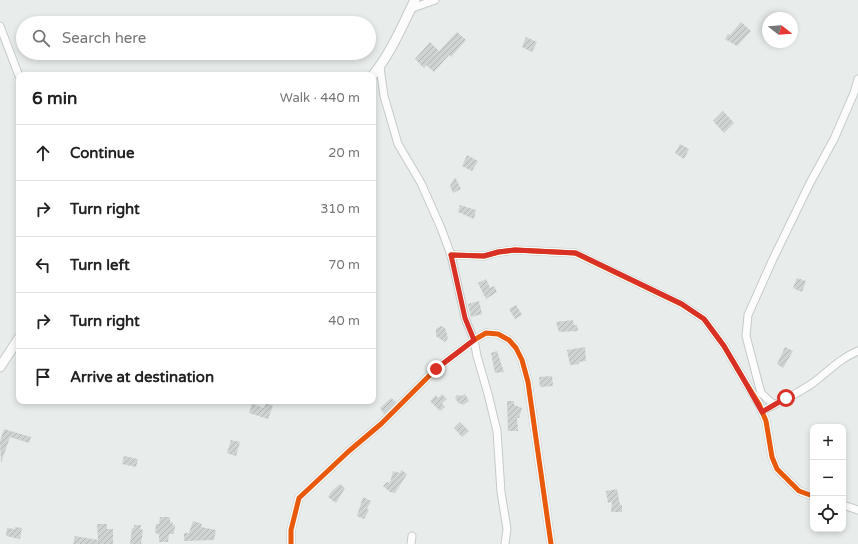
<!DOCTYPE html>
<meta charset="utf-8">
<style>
:root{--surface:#fff;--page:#f2f2f2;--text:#222;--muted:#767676;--line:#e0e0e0}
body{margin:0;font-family:"Varela Round",sans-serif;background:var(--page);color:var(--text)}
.controls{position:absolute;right:12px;bottom:12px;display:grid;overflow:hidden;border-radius:8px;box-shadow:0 2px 6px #0003}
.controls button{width:36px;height:36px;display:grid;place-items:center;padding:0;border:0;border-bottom:1px solid var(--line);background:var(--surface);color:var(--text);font:20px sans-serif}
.compass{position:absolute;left:762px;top:12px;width:36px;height:36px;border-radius:50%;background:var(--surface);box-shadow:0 2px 6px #0003;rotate:107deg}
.stop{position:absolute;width:12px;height:12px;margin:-9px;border:3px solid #d93025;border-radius:50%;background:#fff}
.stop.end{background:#d93025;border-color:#fff;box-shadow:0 1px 4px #0008}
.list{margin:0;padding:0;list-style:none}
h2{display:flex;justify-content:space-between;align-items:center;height:52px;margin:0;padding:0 16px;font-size:17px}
h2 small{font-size:13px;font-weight:400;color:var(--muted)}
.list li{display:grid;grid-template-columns:26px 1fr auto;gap:12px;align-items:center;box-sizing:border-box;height:56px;padding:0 16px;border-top:1px solid var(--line)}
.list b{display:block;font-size:15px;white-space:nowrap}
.list em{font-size:13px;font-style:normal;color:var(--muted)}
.icon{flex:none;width:22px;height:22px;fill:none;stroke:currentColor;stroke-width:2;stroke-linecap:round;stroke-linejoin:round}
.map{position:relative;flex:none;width:858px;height:544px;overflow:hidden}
.search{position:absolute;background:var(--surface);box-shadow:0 2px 6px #0003;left:16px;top:16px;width:360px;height:44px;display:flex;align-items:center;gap:10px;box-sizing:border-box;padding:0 14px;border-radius:22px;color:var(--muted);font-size:15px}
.panel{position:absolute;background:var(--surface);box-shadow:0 2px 6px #0003;left:16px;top:72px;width:360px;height:332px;border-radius:8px}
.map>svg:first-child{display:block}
.building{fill:url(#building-hatch)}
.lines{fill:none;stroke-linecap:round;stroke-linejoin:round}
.minor-casing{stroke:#c5cac8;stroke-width:9}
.tertiary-casing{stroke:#c5cac8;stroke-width:11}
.minor{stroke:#fcfcfc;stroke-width:7}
.tertiary{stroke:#fcfcfc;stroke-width:9}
.cycleway-casing{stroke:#f7fbf9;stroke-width:8}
.cycleway{stroke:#e8590c;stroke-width:5}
.route{stroke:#d93025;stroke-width:5}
</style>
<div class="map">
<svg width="858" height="544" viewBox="0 0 858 544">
<defs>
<pattern id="building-hatch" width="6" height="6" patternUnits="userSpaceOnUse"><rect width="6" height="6" fill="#cfd4d2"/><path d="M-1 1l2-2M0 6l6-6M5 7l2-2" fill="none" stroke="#b2b7b5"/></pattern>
</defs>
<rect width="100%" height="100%" fill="#e8edeb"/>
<g class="building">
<path d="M741 22 751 31 737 46 725 39 728 34 730 35Z"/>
<path d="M457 32 466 40 451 57 449 55 434 72 426 65 424 68 415 59 430 42 439 51Z"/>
<path d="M526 37 537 42 532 52 522 47Z"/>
<path d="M723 111 734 123 724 133 713 121Z"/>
<path d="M680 144 689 149 684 159 675 153Z"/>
<path d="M467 155 478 161 472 171 462 166Z"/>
<path d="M455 177 461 189 453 193 450 186Z"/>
<path d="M460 205 476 210 474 219 458 212Z"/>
<path d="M797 278 806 281 802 292 793 288Z"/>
<path d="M486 279 490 288 494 286 497 292 486 299 478 283Z"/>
<path d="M479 301 482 314 471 317 468 304Z"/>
<path d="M516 305 522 315 515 319 509 309Z"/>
<path d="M573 320 574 325H577L578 331 559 332 556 322Z"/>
<path d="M441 326 445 328 448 338 445 342 436 336V329Z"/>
<path d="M585 347 586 361 579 362V364L570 365 567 350Z"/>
<path d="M785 347 793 351 783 368 777 364Z"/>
<path d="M497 351 504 372 495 373 491 353Z"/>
<path d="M552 376 553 386 540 387 539 377Z"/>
<path d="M442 394 447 399 442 403 445 407 440 411 430 401 436 395 438 398Z"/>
<path d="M465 394 469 401 463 405 460 403 459 404 455 398 457 395 462 396Z"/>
<path d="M391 398 396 402 384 414 380 408Z"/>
<path d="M507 401H514V405L522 408 519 418H517L518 431H508Z"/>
<path d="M266 403 273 406 268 419 249 413 252 404 264 408Z"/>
<path d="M460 422 469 431 462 437 454 428Z"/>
<path d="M4 429 31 437 29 443 10 437 1 463 0 441Z"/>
<path d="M231 440 240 442 236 456 227 453Z"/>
<path d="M124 456 138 459 136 467 122 464Z"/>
<path d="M401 470 407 474 395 493 390 492 383 486 387 482 390 483 393 471 400 473Z"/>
<path d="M340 484 345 488 336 503 328 497 331 492Z"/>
<path d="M617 489 620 505H622V512H611L612 502 608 503 606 491Z"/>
<path d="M363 497 371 501 367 509 369 510 364 519 357 516Z"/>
<path d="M160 517H170V522L173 523 172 525H175L174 534H169L168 542H159V534L155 533 156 524H159Z"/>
<path d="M193 521 202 524 201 527 216 530 214 540 184 541V533H189Z"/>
<path d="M97 524H107V529H113V544H73L75 536 98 540Z"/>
<path d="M134 525H141L140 529 143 530 141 544H130L132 528H134Z"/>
<path d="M15 527 22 528 20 539 6 536 7 528 15 529Z"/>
</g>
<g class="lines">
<g class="minor-casing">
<g id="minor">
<path d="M410 9 435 0"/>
<path d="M0 26 19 76"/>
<path d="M380 67 384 96 398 144 421 183 441 228 451 255 465 318 474 340 477 356 488 394 497 431 501 492 507 529 505 544"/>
<path d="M451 255 484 256 499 252 515 250 575 253 681 304 704 319 724 346 744 380 759 404 766 421 772 457 777 469 799 491 813 496"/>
<path d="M774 405 761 393 746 336 748 315 773 259 810 183 834 139 854 93 858 79"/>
<path d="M762 411C779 402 797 394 813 383 829 371 839 359 858 351"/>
<path d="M843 505 858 510"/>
<path d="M291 544V530L299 498 349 451 381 424 436 369 474 340 486 333 498 334 509 340 516 348 522 360 528 382 551 544"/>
<path d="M411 544 412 536"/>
</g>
</g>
<g class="tertiary-casing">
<g id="tertiary">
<path d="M373 75C391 53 402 26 415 0"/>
<path d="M0 367 19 338"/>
</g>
</g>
<use href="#minor" class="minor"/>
<use href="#tertiary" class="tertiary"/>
<g class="cycleway-casing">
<g id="cycleway">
<path d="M451 255 484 256 499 252 515 250 575 253 681 304 704 319 724 346 744 380 759 404 766 421 772 457 777 469 799 491 813 496"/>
<path d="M291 544V530L299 498 349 451 381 424 436 369 474 340 486 333 498 334 509 340 516 348 522 360 528 382 551 544"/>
</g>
</g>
<use href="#cycleway" class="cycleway"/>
</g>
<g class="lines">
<path class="route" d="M436 369 474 340 465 318 451 255 484 256 498 252 515 250 576 253 682 304 704 319 724 346 744 380 762 412 786 398"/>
</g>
</svg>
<div class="controls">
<button>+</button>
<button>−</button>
<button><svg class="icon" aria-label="locate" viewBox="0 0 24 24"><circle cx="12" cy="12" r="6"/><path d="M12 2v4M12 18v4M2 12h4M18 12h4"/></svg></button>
</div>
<svg class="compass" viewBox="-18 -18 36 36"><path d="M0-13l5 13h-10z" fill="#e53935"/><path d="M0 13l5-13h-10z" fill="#767676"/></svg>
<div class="stop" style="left:786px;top:398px"></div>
<div class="stop end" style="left:436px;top:369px"></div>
<div class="search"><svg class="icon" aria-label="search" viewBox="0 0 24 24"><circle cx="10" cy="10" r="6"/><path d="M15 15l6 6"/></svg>Search here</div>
<section class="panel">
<h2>6 min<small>Walk · 440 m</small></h2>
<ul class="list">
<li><svg class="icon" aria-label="ahead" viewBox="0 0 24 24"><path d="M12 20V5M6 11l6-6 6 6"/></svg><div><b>Continue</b></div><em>20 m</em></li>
<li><svg class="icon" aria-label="right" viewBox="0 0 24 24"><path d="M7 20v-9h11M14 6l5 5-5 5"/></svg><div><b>Turn right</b></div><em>310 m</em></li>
<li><svg class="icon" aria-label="left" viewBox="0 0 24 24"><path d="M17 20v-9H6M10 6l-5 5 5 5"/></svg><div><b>Turn left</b></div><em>70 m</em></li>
<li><svg class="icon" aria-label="right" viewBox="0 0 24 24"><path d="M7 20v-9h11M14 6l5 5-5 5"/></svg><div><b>Turn right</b></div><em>40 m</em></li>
<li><svg class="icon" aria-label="arrive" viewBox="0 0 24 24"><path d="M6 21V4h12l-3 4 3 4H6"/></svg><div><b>Arrive at destination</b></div></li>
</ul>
</section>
</div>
